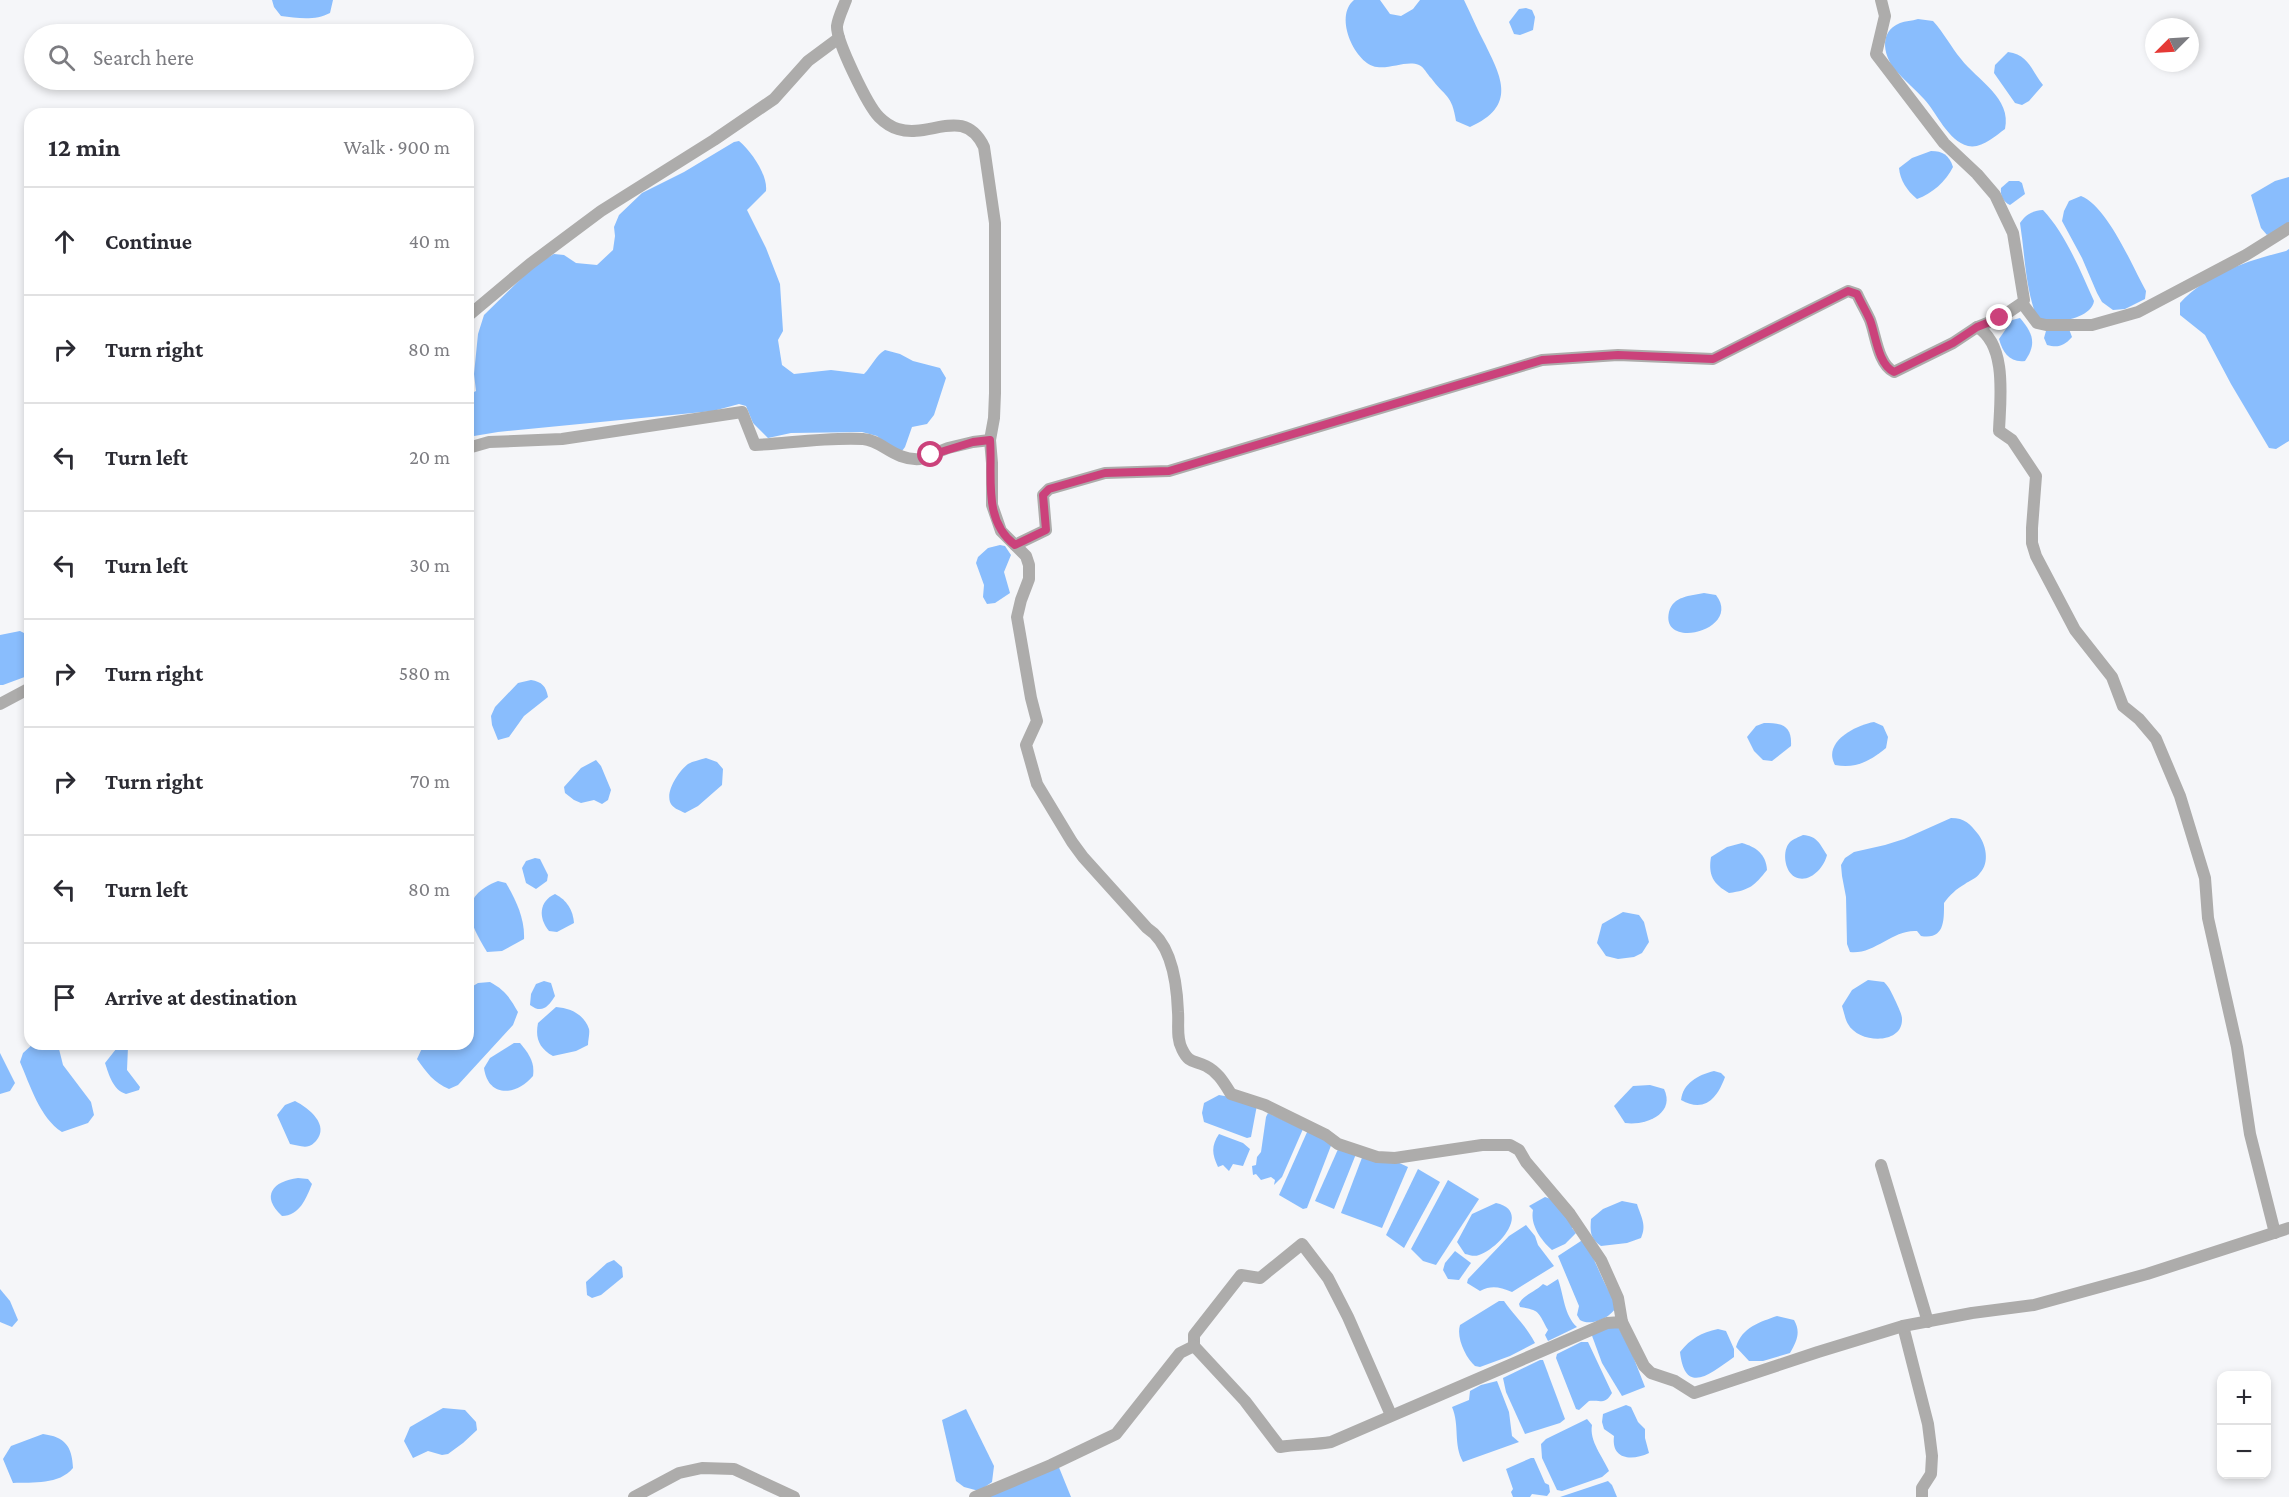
<!DOCTYPE html>
<meta charset="utf-8">
<style>
:root{--surface:#fff;--page:#f2f2f3;--text:#2b2b33;--muted:#7c7c81;--line:#e1e1e2}
body{margin:0;font-family:"Crimson Pro",serif;background:var(--page);color:var(--text)}
.controls{position:absolute;right:18px;bottom:18px;display:grid;overflow:hidden;border-radius:12px;box-shadow:0 3px 9px #0003}
.controls button{width:54px;height:54px;display:grid;place-items:center;padding:0;border:0;border-bottom:2px solid var(--line);background:var(--surface);color:var(--text);font:30px sans-serif}
.compass{position:absolute;left:2145px;top:18px;width:54px;height:54px;border-radius:50%;background:var(--surface);box-shadow:0 3px 9px #0003;rotate:246deg}
.stop{position:absolute;width:18px;height:18px;margin:-14px;border:4px solid #cb427b;border-radius:50%;background:#fff}
.stop.end{background:#cb427b;border-color:#fff;box-shadow:0 2px 6px #0008}
.list{margin:0;padding:0;list-style:none}
h2{display:flex;justify-content:space-between;align-items:center;height:78px;margin:0;padding:0 24px;font-size:26px}
h2 small{font-size:20px;font-weight:400;color:var(--muted)}
.list li{display:grid;grid-template-columns:39px 1fr auto;gap:18px;align-items:center;box-sizing:border-box;height:108px;padding:0 24px;border-top:2px solid var(--line)}
.list b{display:block;font-size:22px;white-space:nowrap}
.list em{font-size:20px;font-style:normal;color:var(--muted)}
.icon{flex:none;width:33px;height:33px;fill:none;stroke:currentColor;stroke-width:2;stroke-linecap:round;stroke-linejoin:round}
.map{position:relative;flex:none;width:2289px;height:1497px;overflow:hidden}
.search{position:absolute;background:var(--surface);box-shadow:0 3px 9px #0003;left:24px;top:24px;width:450px;height:66px;display:flex;align-items:center;gap:15px;box-sizing:border-box;padding:0 21px;border-radius:33px;color:var(--muted);font-size:22px}
.panel{position:absolute;background:var(--surface);box-shadow:0 3px 9px #0003;left:24px;top:108px;width:450px;height:942px;border-radius:18px}
.map>svg:first-child{display:block}
.water{fill:#89bdfd}
.lines{fill:none;stroke-linecap:round;stroke-linejoin:round}
.street{stroke:#adacab;stroke-width:12}
.route{stroke:#cb427b;stroke-width:8}
</style>
<div class="map">
<svg width="2289" height="1497" viewBox="0 0 2289 1497">
<rect width="100%" height="100%" fill="#f5f6f9"/>
<g class="water">
<path d="M272 0H333L330 13C315 21 297 18 281 16L274 7Z"/>
<path d="M1354 0H1380L1390 14 1401 16 1413 9 1420 0H1464C1471 14 1477 29 1484 42 1502 78 1517 106 1470 127L1456 121C1452 94 1445 97 1431 78 1427 74 1424 67 1419 65 1407 60 1391 69 1377 67 1356 65 1333 17 1354 0Z"/>
<path d="M1526 8 1532 10 1535 17 1533 30 1520 35 1514 34 1509 22 1519 9Z"/>
<path d="M1918 19 1933 21C1944 33 1951 47 1961 59 1977 80 2012 98 2005 129 1995 136 1982 149 1968 146 1948 141 1937 113 1924 99 1916 90 1906 82 1898 73 1884 59 1877 32 1900 23 1905 21 1912 21 1918 19Z"/>
<path d="M2008 52C2029 55 2031 70 2043 85L2029 101 2022 105 2015 103 1994 73 1995 65Z"/>
<path d="M739 141C751 151 768 175 766 191L747 210 766 248 780 284 783 331 778 340 782 365 794 374 831 370 864 374C872 366 876 355 885 350L900 354 913 361 940 368 946 378 934 415 927 424 912 427 905 447 902 451 893 449 877 436 862 432 791 433 768 438 753 423 746 406 739 404 713 411 498 432 468 437V395L476 391 474 374 478 334 484 315 536 264 554 254 564 255 576 263 597 265 613 250 615 236 614 227 619 215 642 193 684 172 734 142Z"/>
<path d="M1931 151C1943 151 1949 155 1953 167 1946 181 1932 194 1917 199 1907 191 1900 180 1899 168L1912 158Z"/>
<path d="M2289 177V224L2267 235 2261 228 2251 195 2275 181Z"/>
<path d="M2009 181H2019L2022 183 2025 194 2010 205C2003 202 2000 195 2001 188Z"/>
<path d="M2081 196C2108 207 2132 266 2146 291L2145 299 2125 309 2113 310 2102 302 2097 293 2082 258 2062 221 2064 211 2069 201Z"/>
<path d="M2043 210C2065 233 2081 272 2094 301 2092 316 2065 322 2052 321 2048 321 2042 319 2037 318 2025 287 2025 255 2020 223 2026 214 2032 211 2043 210Z"/>
<path d="M2289 249V441L2276 449 2269 448 2231 384 2205 335 2180 315V303C2208 273 2247 261 2286 251Z"/>
<path d="M2020 318C2033 333 2037 344 2025 361 2010 363 2003 353 1999 339L2012 320Z"/>
<path d="M2069 329 2072 337C2064 346 2058 348 2047 345L2044 338 2046 331Z"/>
<path d="M1000 545 1005 546 1011 555 1004 572 1010 593 995 603 987 604 983 597 984 585 976 563 978 557 988 548Z"/>
<path d="M1704 593 1716 595C1743 630 1660 651 1669 612 1673 596 1690 596 1704 593Z"/>
<path d="M20 631 30 636V675L3 685H0V635Z"/>
<path d="M531 680C542 682 546 686 548 697L524 716 509 737 498 740 492 725 491 716 495 707 518 683Z"/>
<path d="M1874 722 1883 726 1888 737 1886 748C1870 761 1856 769 1835 765 1822 742 1856 725 1874 722Z"/>
<path d="M1764 723C1783 723 1792 726 1791 746L1772 761 1763 760 1754 751 1747 737 1756 726Z"/>
<path d="M706 758 717 762 723 769 722 785 698 806 685 813C679 810 672 808 670 802 666 790 679 771 688 764 693 761 700 760 706 758Z"/>
<path d="M596 760 601 766 611 790 608 800 602 804 594 800 581 803 574 800 565 793 564 787 581 768Z"/>
<path d="M1951 818C1965 818 1970 824 1978 834 1986 844 1990 863 1980 873 1977 878 1969 881 1965 884 1956 889 1950 895 1944 903 1944 920 1945 940 1921 936L1917 931C1893 929 1874 955 1850 952L1847 944 1846 897 1842 876 1841 865 1845 858 1854 852 1885 845 1904 839Z"/>
<path d="M1803 835C1817 836 1820 844 1827 855 1824 868 1809 884 1795 877 1784 871 1782 850 1790 842 1793 839 1799 837 1803 835Z"/>
<path d="M1742 843C1756 847 1766 854 1767 870 1754 886 1750 890 1729 893 1713 884 1708 875 1711 857L1727 847Z"/>
<path d="M535 858 540 859 548 875 547 881 536 889 526 883 522 868 526 861Z"/>
<path d="M498 881 506 883C516 900 525 919 524 939L502 951 487 952C469 923 457 897 498 881Z"/>
<path d="M555 894C567 900 573 910 574 923L557 932 549 931C538 918 539 901 555 894Z"/>
<path d="M1623 912 1639 915 1644 922 1649 942 1642 953 1634 957 1618 959 1606 956 1597 943 1602 924Z"/>
<path d="M1868 980 1884 982C1890 988 1892 994 1896 1002 1898 1007 1902 1014 1902 1019 1903 1045 1859 1044 1848 1024 1845 1019 1844 1012 1842 1006L1852 990Z"/>
<path d="M544 981 551 983 555 996C548 1007 542 1014 530 1005L531 994 536 984Z"/>
<path d="M490 982C505 990 510 998 518 1012L513 1025 458 1085 449 1089C434 1083 426 1072 417 1059L424 1044H468V989L478 983Z"/>
<path d="M556 1007C570 1008 584 1014 589 1029 590 1033 588 1040 588 1045L576 1051 553 1056C539 1048 535 1038 538 1023Z"/>
<path d="M514 1043H520C529 1054 535 1062 533 1076 516 1096 488 1098 484 1068L490 1058Z"/>
<path d="M33 1044 58 1045 63 1065 91 1102 94 1115 88 1123 62 1132C40 1118 30 1085 20 1062L23 1053Z"/>
<path d="M120 1044 128 1047 127 1070 140 1087 139 1090 126 1094C113 1090 109 1075 105 1063Z"/>
<path d="M0 1053 15 1083 10 1091 0 1094Z"/>
<path d="M1714 1071 1721 1073 1725 1077C1717 1099 1704 1113 1681 1100 1683 1083 1698 1075 1714 1071Z"/>
<path d="M1650 1085 1664 1089C1676 1114 1645 1126 1625 1123L1614 1106 1633 1086Z"/>
<path d="M1219 1095 1241 1099 1257 1105 1251 1137 1247 1138 1204 1122 1202 1113 1204 1103Z"/>
<path d="M295 1101C309 1108 330 1125 316 1141 315 1142 311 1146 309 1146 304 1148 296 1145 290 1144L277 1115 285 1105Z"/>
<path d="M1268 1113 1303 1129 1282 1177 1274 1185 1275 1180 1271 1177 1261 1180 1256 1174 1253 1175 1252 1166 1256 1165 1257 1157 1261 1152 1266 1117Z"/>
<path d="M1308 1130 1332 1143 1307 1208 1303 1209 1279 1195Z"/>
<path d="M1219 1134 1243 1143 1250 1149 1243 1166 1233 1164 1229 1171 1223 1165 1218 1167C1212 1154 1211 1146 1219 1134Z"/>
<path d="M1339 1147 1356 1154 1334 1209 1315 1201Z"/>
<path d="M1363 1155 1395 1161 1408 1167 1382 1228 1341 1213Z"/>
<path d="M1418 1169 1440 1182 1404 1248 1386 1235Z"/>
<path d="M298 1178 308 1179 312 1184C306 1199 299 1216 282 1216 260 1196 273 1181 298 1178Z"/>
<path d="M1448 1180 1479 1199 1436 1265 1423 1261 1411 1249Z"/>
<path d="M1545 1197 1551 1199 1574 1225 1572 1228 1576 1233 1565 1244 1552 1250C1541 1240 1530 1225 1533 1210L1529 1206Z"/>
<path d="M1622 1201 1637 1204C1641 1217 1647 1225 1641 1238L1627 1243 1601 1246C1590 1239 1590 1231 1591 1219L1603 1209Z"/>
<path d="M1496 1203C1532 1211 1498 1249 1479 1255 1474 1257 1470 1255 1465 1254L1457 1242 1472 1214Z"/>
<path d="M1526 1225 1535 1236 1538 1245 1554 1266 1512 1292C1499 1287 1492 1285 1480 1291L1467 1283 1468 1279 1509 1236Z"/>
<path d="M1584 1239C1596 1261 1603 1284 1617 1305 1613 1317 1591 1327 1580 1320L1577 1315 1579 1306 1558 1256Z"/>
<path d="M1455 1251 1471 1263 1459 1280 1448 1279 1443 1270 1445 1263Z"/>
<path d="M614 1260 622 1267 623 1277 601 1295 592 1298 587 1295 586 1282 607 1263Z"/>
<path d="M1558 1279C1564 1296 1564 1315 1577 1327L1548 1341 1545 1335 1548 1330C1538 1312 1540 1310 1520 1307L1519 1304C1523 1295 1535 1292 1543 1284L1547 1286Z"/>
<path d="M0 1289 10 1301 18 1320 12 1327 0 1322Z"/>
<path d="M1499 1301H1504C1516 1318 1525 1324 1535 1343L1510 1356 1480 1367 1475 1366C1466 1358 1456 1338 1460 1325Z"/>
<path d="M1777 1316 1794 1320C1801 1332 1797 1341 1790 1353L1763 1361H1749L1736 1347C1742 1327 1760 1322 1777 1316Z"/>
<path d="M1616 1323 1631 1351 1645 1387 1622 1396 1602 1363 1591 1333Z"/>
<path d="M1718 1329 1726 1331 1734 1349V1357C1710 1374 1685 1396 1680 1352 1691 1338 1701 1333 1718 1329Z"/>
<path d="M1581 1342H1588L1612 1393C1605 1405 1600 1400 1589 1401L1579 1410 1576 1409 1556 1358 1557 1354Z"/>
<path d="M1540 1360H1543L1565 1419 1560 1423 1525 1434 1506 1392 1503 1378Z"/>
<path d="M1497 1381 1509 1412 1512 1436 1519 1442 1463 1462C1453 1444 1460 1426 1452 1407L1469 1400 1470 1391 1481 1385Z"/>
<path d="M1626 1405 1631 1407 1638 1422 1645 1429V1438L1649 1453C1632 1461 1611 1460 1614 1436L1604 1429 1602 1422 1603 1414Z"/>
<path d="M443 1408 465 1410 476 1422 477 1430 463 1443 448 1454 442 1455 428 1451 413 1458 404 1441 410 1427Z"/>
<path d="M966 1409 994 1466 992 1482 979 1491 964 1487 956 1481 942 1420Z"/>
<path d="M1587 1419 1592 1425C1589 1441 1603 1457 1609 1471L1602 1477 1562 1491 1557 1490 1542 1458 1541 1444 1546 1439Z"/>
<path d="M43 1434C65 1437 72 1446 73 1468 59 1485 33 1482 13 1483L3 1459 11 1446Z"/>
<path d="M1531 1458H1534L1545 1483 1549 1485 1550 1492 1547 1496 1532 1494 1530 1497H1513L1511 1492 1513 1489 1506 1469Z"/>
<path d="M1058 1465 1071 1497H982Z"/>
<path d="M1608 1481 1612 1485 1617 1497H1560Z"/>
</g>
<g class="lines">
<g class="street">
<path d="M846 0C843 8 838 18 837 26 836 41 868 106 879 117 884 122 891 127 898 129 930 139 964 105 984 147L995 223V393L994 418 990 440 992 463V505L1001 531 1026 556 1029 565V579L1021 600 1017 617 1031 698 1037 721 1026 745 1037 784 1072 842 1083 857 1147 928C1172 944 1177 984 1178 1012 1179 1024 1176 1038 1182 1049 1189 1064 1194 1060 1206 1066 1218 1072 1224 1083 1231 1094L1265 1105 1326 1135 1338 1144 1377 1157 1395 1158 1482 1145H1510L1519 1150 1526 1162 1570 1214 1601 1260 1618 1298 1622 1322"/>
<path d="M1881 0 1885 16 1876 54 1944 143 1977 174 1995 195 2013 233 2024 300 2022 303 2000 318 1977 327"/>
<path d="M2022 303 2037 323 2046 325H2092L2138 312 2246 255 2289 228"/>
<path d="M468 316 530 264 601 211 714 140 774 99 808 61 839 38"/>
<path d="M468 448 489 442 562 439 742 412 755 445C790 443 828 437 863 439 882 440 894 461 920 459L948 448 973 442 990 440"/>
<path d="M1015 545 1046 530 1043 495 1049 489 1105 473 1169 471 1542 360 1618 355 1713 359 1848 291 1857 294C1861 303 1866 311 1870 320 1876 336 1878 364 1894 372L1953 343 1977 327C2008 345 2000 401 1999 431L2012 440 2036 476 2032 528V543L2036 556 2075 630 2112 677 2123 706 2139 719 2156 739 2180 796 2205 878 2208 918 2237 1047 2250 1134 2275 1233"/>
<path d="M0 704 30 688"/>
<path d="M1881 1165 1928 1322"/>
<path d="M1903 1326 1928 1424 1932 1456 1931 1474 1922 1488V1497"/>
<path d="M1194 1346V1335L1241 1275 1260 1278 1302 1244 1328 1278 1348 1317 1391 1415"/>
<path d="M634 1497 679 1473 702 1468 734 1469 794 1497"/>
<path d="M975 1497 1051 1465 1116 1434 1180 1353 1194 1346 1245 1401 1280 1447C1297 1444 1314 1445 1331 1442L1607 1323 1622 1322 1644 1366 1651 1373 1675 1381 1694 1393 1818 1352 1903 1326 1972 1313 2034 1305 2147 1274 2289 1228"/>
</g>
</g>
<g class="lines">
<path class="route" d="M931 455 973 442 990 440C993 475 982 520 1015 545L1046 530 1043 495 1049 489 1105 473 1169 471 1542 360 1618 355 1713 359 1848 291 1857 294C1861 303 1866 311 1870 320 1876 336 1878 364 1894 372L1953 343 1977 327 2000 318"/>
</g>
</svg>
<div class="controls">
<button>+</button>
<button>−</button>
</div>
<svg class="compass" viewBox="-18 -18 36 36"><path d="M0-13l5 13h-10z" fill="#e53935"/><path d="M0 13l5-13h-10z" fill="#7c7c81"/></svg>
<div class="stop" style="left:931px;top:455px"></div>
<div class="stop end" style="left:2000px;top:318px"></div>
<div class="search"><svg class="icon" aria-label="search" viewBox="0 0 24 24"><circle cx="10" cy="10" r="6"/><path d="M15 15l6 6"/></svg>Search here</div>
<section class="panel">
<h2>12 min<small>Walk · 900 m</small></h2>
<ul class="list">
<li><svg class="icon" aria-label="ahead" viewBox="0 0 24 24"><path d="M12 20V5M6 11l6-6 6 6"/></svg><div><b>Continue</b></div><em>40 m</em></li>
<li><svg class="icon" aria-label="right" viewBox="0 0 24 24"><path d="M7 20v-9h11M14 6l5 5-5 5"/></svg><div><b>Turn right</b></div><em>80 m</em></li>
<li><svg class="icon" aria-label="left" viewBox="0 0 24 24"><path d="M17 20v-9H6M10 6l-5 5 5 5"/></svg><div><b>Turn left</b></div><em>20 m</em></li>
<li><svg class="icon" aria-label="left" viewBox="0 0 24 24"><path d="M17 20v-9H6M10 6l-5 5 5 5"/></svg><div><b>Turn left</b></div><em>30 m</em></li>
<li><svg class="icon" aria-label="right" viewBox="0 0 24 24"><path d="M7 20v-9h11M14 6l5 5-5 5"/></svg><div><b>Turn right</b></div><em>580 m</em></li>
<li><svg class="icon" aria-label="right" viewBox="0 0 24 24"><path d="M7 20v-9h11M14 6l5 5-5 5"/></svg><div><b>Turn right</b></div><em>70 m</em></li>
<li><svg class="icon" aria-label="left" viewBox="0 0 24 24"><path d="M17 20v-9H6M10 6l-5 5 5 5"/></svg><div><b>Turn left</b></div><em>80 m</em></li>
<li><svg class="icon" aria-label="arrive" viewBox="0 0 24 24"><path d="M6 21V4h12l-3 4 3 4H6"/></svg><div><b>Arrive at destination</b></div></li>
</ul>
</section>
</div>
